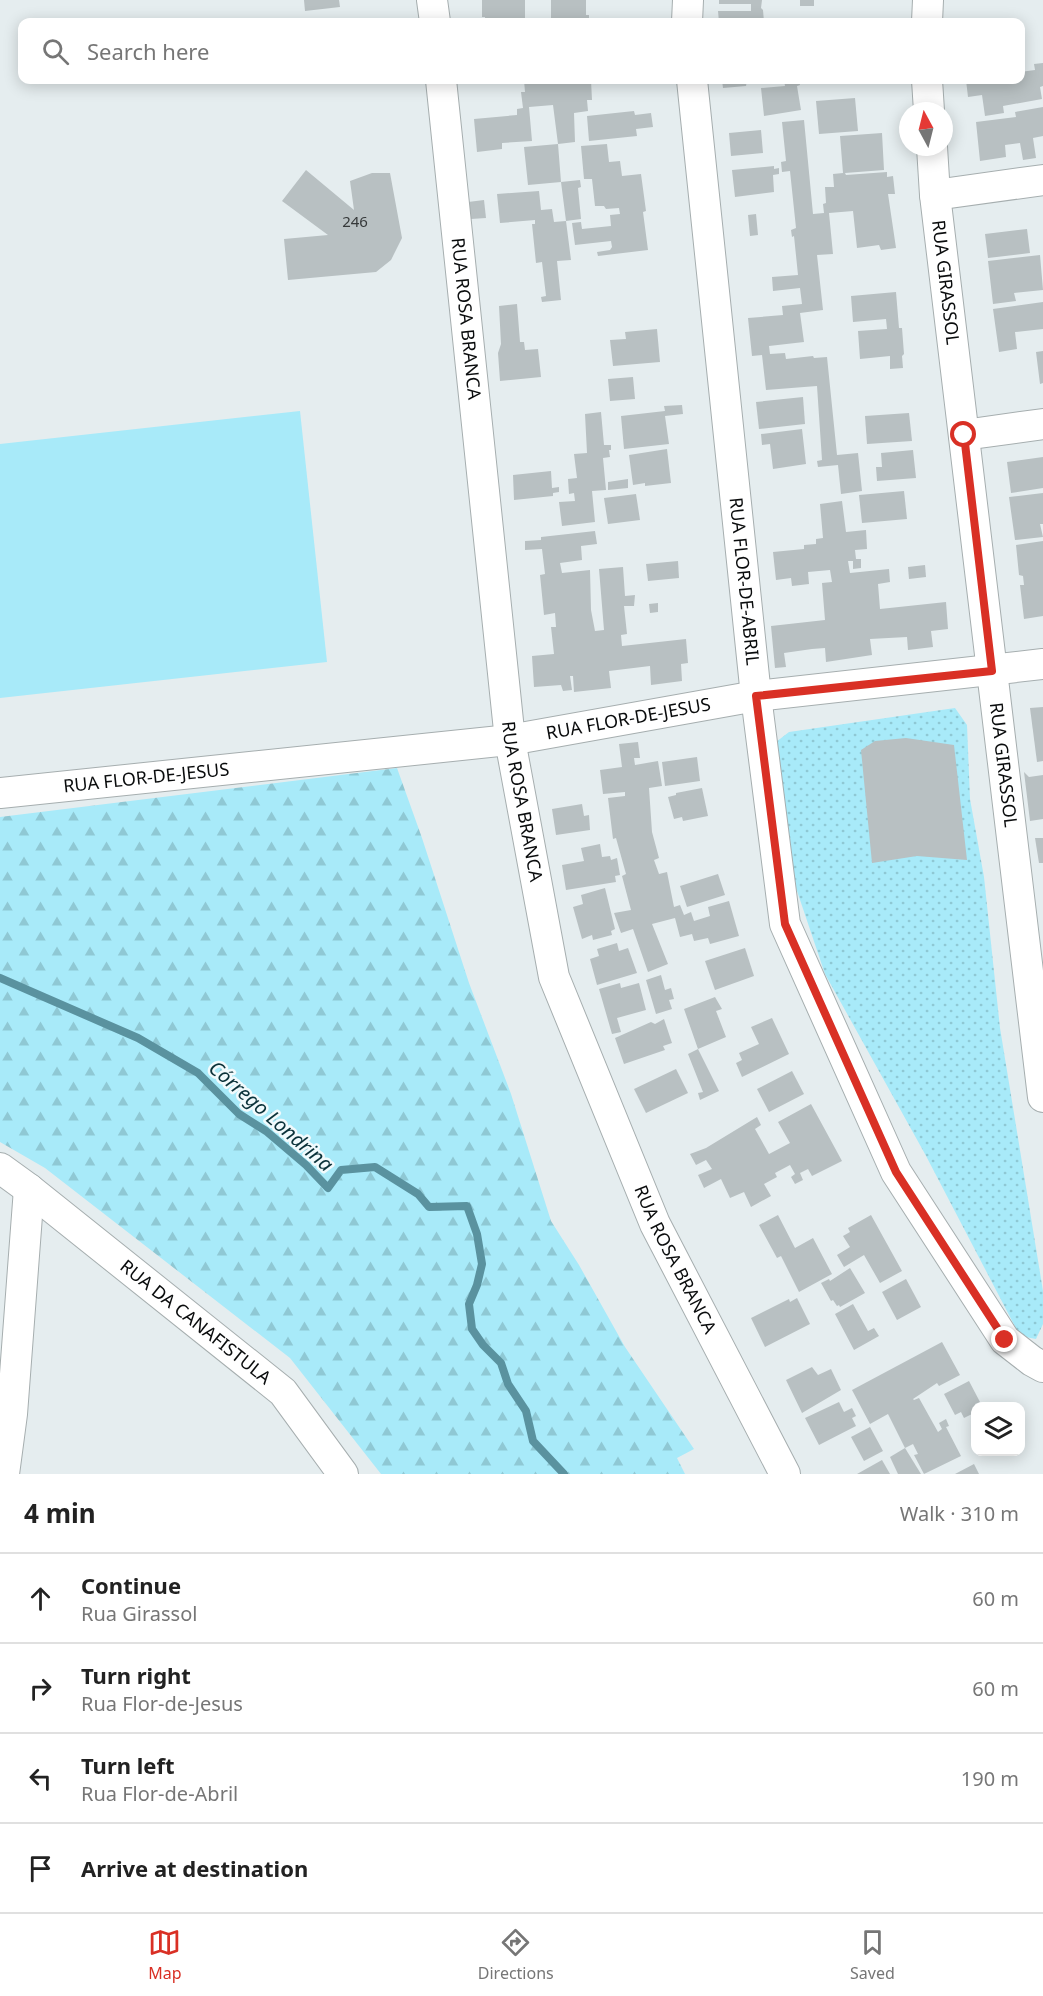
<!DOCTYPE html>
<meta charset="utf-8">
<style>
:root{--surface:#fff;--page:#f6f6f6;--text:#222;--muted:#767676;--line:#e0e0e0;--accent:#d93025}
body{margin:0;font-family:"Noto Sans",sans-serif;background:var(--page);color:var(--text)}
.controls{position:absolute;right:18px;bottom:18px;display:grid;overflow:hidden;border-radius:12px;box-shadow:0 3px 15px #0003}
.controls button{width:54px;height:54px;display:grid;place-items:center;padding:0;border:0;border-bottom:2px solid var(--line);background:var(--surface);color:var(--text);font:30px sans-serif}
.compass{position:absolute;left:899px;top:102px;width:54px;height:54px;border-radius:50%;background:var(--surface);box-shadow:0 3px 15px #0003;rotate:353deg}
.stop{position:absolute;width:18px;height:18px;margin:-14px;border:4px solid #d93025;border-radius:50%;background:#fff}
.stop.end{background:#d93025;border-color:#fff;box-shadow:0 2px 6px #0008}
.list{margin:0;padding:0;list-style:none}
h2{display:flex;justify-content:space-between;align-items:center;height:78px;margin:0;padding:0 24px;font-size:26px}
h2 small{font-size:20px;font-weight:400;color:var(--muted)}
.list li{display:grid;grid-template-columns:39px 1fr auto;gap:18px;align-items:center;box-sizing:border-box;height:90px;padding:0 24px;border-top:2px solid var(--line)}
.list b{display:block;font-size:22px;white-space:nowrap}
.list p{margin:0;font-size:20px;white-space:nowrap;color:var(--muted)}
.list em{font-size:20px;font-style:normal;color:var(--muted)}
.icon{flex:none;width:33px;height:33px;fill:none;stroke:currentColor;stroke-width:2;stroke-linecap:round;stroke-linejoin:round}
.map{position:relative;flex:none;width:1043px;height:1474px;overflow:hidden}
.search{position:absolute;background:var(--surface);box-shadow:0 3px 15px #0003;left:18px;right:18px;top:18px;height:66px;display:flex;align-items:center;gap:15px;box-sizing:border-box;padding:0 21px;border-radius:12px;color:var(--muted);font-size:22px}
.sheet{height:438px;background:var(--surface)}
nav{display:flex;justify-content:space-around;align-items:center;box-sizing:border-box;height:84px;border-top:2px solid var(--line);background:var(--surface);font-size:16px;color:var(--muted)}
nav a{display:grid;justify-items:center;gap:3px}
nav .on{color:var(--accent)}
.map>svg:first-child{display:block}
.grass{fill:url(#grass-dots)}
.forest{fill:url(#forest-firs)}
.pitch{fill:#a8eaf9}
.lines{fill:none;stroke-linecap:round;stroke-linejoin:round}
.stream{stroke:#5a929f;stroke-width:8}
.building{fill:#b8c0c2}
.minor-casing{stroke:#a6aeaf;stroke-width:32}
.minor{stroke:#fff;stroke-width:30}
.route{stroke:#d93025;stroke-width:8}
.labels{text-anchor:middle;stroke-width:5;stroke-linejoin:round;paint-order:stroke}
.number-label{font-size:15px;fill:#36393a}
.street-label{font-size:18px;fill:#0a0c0d;stroke:#f2fafc}
.water-label{font-size:20px;font-style:italic;fill:#0b323a;stroke:#f2fafc}
</style>
<div class="map">
<svg width="1043" height="1474" viewBox="0 0 1043 1474">
<defs>
<pattern id="grass-dots" width="8" height="8" patternUnits="userSpaceOnUse" patternTransform="scale(1.5)"><rect width="8" height="8" fill="#a8eaf9"/><path d="M2 2h.1M6 6h.1" fill="none" stroke="#8fc8d4" stroke-width="1.8" stroke-linecap="round"/></pattern>
<pattern id="forest-firs" width="22" height="20" patternUnits="userSpaceOnUse" patternTransform="scale(1.5)"><rect width="22" height="20" fill="#a8eaf9"/><path d="M5 1l3.5 6h-7zM16 11l3.5 6h-7z" fill="#8fc8d4"/></pattern>
</defs>
<rect width="100%" height="100%" fill="#e5edef"/>
<path class="grass" d="M955 708 967 725 970 799 984 877 1000 1028 1043 1291V1324L1036 1339 1020 1336 925 1154 825 974 796 888 776 742 789 732Z"/>
<path class="forest" d="M397 768 422 838 469 983 511 1094 551 1221 579 1265 625 1347 694 1449 677 1458 685 1474H381L290 1358 45 1168 0 1142V817Z"/>
<path class="pitch" d="M300 411 327 662 0 698V444Z"/>
<g class="lines">
<path class="stream" d="M0 978 138 1038 198 1073 239 1114 266 1131 306 1165 328 1188 341 1170 375 1167 418 1194 429 1207 467 1206 477 1234 482 1264 477 1285 469 1304 472 1329 483 1345 501 1363 508 1384 526 1411 533 1441 564 1474"/>
</g>
<g class="building">
<path d="M304 0H339L340 7 305 11Z"/>
<path d="M482 0H525V19L502 18V22H485V17H482Z"/>
<path d="M551 0H586V15H589V22H551Z"/>
<path d="M719 0H762L761 8 763 10 764 22H719L718 11H751V4H719Z"/>
<rect x="800" y="0" width="14" height="6"/>
<path d="M1043 63V86L1040 87 1042 99 1003 106 1004 113 985 116 982 95 968 97 966 80H1020V72L1035 70 1034 64Z"/>
<path d="M524 80H591L592 100H587L588 111 574 113 575 142 558 144 561 182 528 185 524 147 558 144 553 105 529 107 532 141 502 143V149L477 152 474 119 517 115V109L523 108 521 92H525Z"/>
<path d="M722 80H747L746 86 723 88Z"/>
<path d="M784 80H799L800 85 797 86 801 110 764 116 761 88 785 86Z"/>
<path d="M855 98 858 131 819 134 816 101Z"/>
<path d="M1043 107V136L1033 138 1036 158 1023 160 1020 143 1005 145 1006 157 980 161 976 122 1016 117 1015 112Z"/>
<path d="M634 111 635 115 651 113 653 127 636 129 637 136 589 141 587 116Z"/>
<path d="M804 120 813 214 824 213 823 204 826 203 825 187H834L833 174 843 173 840 136 882 133 884 170 845 173 846 175 887 172V177L893 176 895 194H888L896 248 881 250 879 245 857 248 853 211 829 213 833 254 817 255 823 310 800 313 804 342 769 346 770 354 785 353 786 359 813 356 814 358 827 357 837 455 858 453 862 491 841 494 838 465 818 467 817 461 822 460 817 386 766 390 762 355 752 356 748 318 783 315 782 306 802 304 800 288 773 291 772 277 798 275 794 236 792 237 791 230 796 228 790 171 782 172 781 162 786 161 782 122Z"/>
<path d="M761 130 763 153 731 156 729 133Z"/>
<path d="M607 144 609 162 620 161 622 176 641 174 646 211 643 212 648 250 598 256 597 252 610 250 612 247 611 241 575 245 572 223 581 222 582 229 611 226 610 215 620 214 619 208 606 209 604 206H595L592 179H584L581 146Z"/>
<path d="M774 166V169L779 168V174L773 175 774 192 735 197 732 170Z"/>
<path d="M306 170 354 210 350 181 372 173H390L402 238 391 260 376 272 288 280 284 239 328 235 282 201Z"/>
<path d="M580 180 581 187 578 188 581 219 566 221 571 260 557 261 561 300 542 302 541 297 546 296 542 262 536 263 532 224H535V220L500 223 497 194 539 191 541 210 552 209 554 222 566 221 561 182Z"/>
<path d="M484 200 486 218 471 219 468 202Z"/>
<path d="M756 214 758 235 750 236 748 215Z"/>
<path d="M1027 229 1030 253 988 258 985 234Z"/>
<path d="M1040 255 1043 290 1014 293 1016 301 993 304 988 261Z"/>
<path d="M896 292 899 328H902L904 354 902 356 903 368 890 369V356L860 359 858 331 887 329 886 319 853 322 851 296Z"/>
<path d="M1043 302V329L1015 332 1017 349 999 352 993 309Z"/>
<path d="M517 304 520 342H524L525 350 538 349 541 377 500 381 498 353 501 344 499 306Z"/>
<path d="M657 329 660 362 613 366 610 340 626 339 625 332Z"/>
<path d="M1043 351V383L1040 384 1036 352Z"/>
<path d="M633 377 635 399 610 401 608 379Z"/>
<path d="M803 397 805 424 759 429 756 402Z"/>
<path d="M682 405 683 414 665 416 669 444 624 449 621 416 665 411 664 406Z"/>
<path d="M601 412 604 445H611V450H609L610 457 603 458 606 490 592 491 595 522 562 526 559 502 575 501 574 493 569 494 568 479 577 478 574 454 587 453 585 414Z"/>
<path d="M909 413 912 441 867 444 865 416Z"/>
<path d="M802 429 806 464 773 469 770 444 762 445 761 434Z"/>
<path d="M667 449 671 483 645 486V483L633 485 629 455Z"/>
<path d="M913 450 916 478 877 481 876 467H882L881 453Z"/>
<path d="M1043 457V488L1011 493 1007 462Z"/>
<path d="M551 471 552 488 559 487V492L553 493V496L514 500 513 475Z"/>
<path d="M628 479V488L608 490V482Z"/>
<path d="M904 491 907 519 862 523 859 495Z"/>
<path d="M1043 493V524H1040L1043 537 1015 540 1009 497Z"/>
<path d="M636 494 640 520 608 524 604 498Z"/>
<path d="M842 501 846 532 866 530 867 549 855 550 856 559H861V568L853 569V561H848L850 573 889 569 890 582 878 584 880 609 946 602 948 629 931 631 933 647 908 650 907 637 870 639 872 655 826 662 825 648 812 649 784 653 786 667 775 668 771 626 825 620 822 583 832 582 830 570 808 572 809 584 792 586 791 578 776 580 773 552 804 549V545L816 544V539L823 538 820 504Z"/>
<path d="M595 531 597 544 581 546 582 560 560 563 562 573 590 570 591 610 595 631 604 630 599 569 623 567 625 596 635 595 634 606H624L627 634 621 635 622 646 686 639 688 663 681 664 682 681 651 685 650 666 609 671 611 688 574 692 573 676H570L572 690 563 691 561 685 534 687 532 656 554 654 551 627H556L555 613 544 615 540 575 545 574 542 549 525 550V541L541 540V537Z"/>
<path d="M1043 541V616L1024 619 1020 585H1024L1023 576 1019 575 1016 545Z"/>
<path d="M678 561 679 578 648 581 646 564Z"/>
<path d="M925 565 926 577 909 579 908 567Z"/>
<path d="M658 603V612L650 613 649 604Z"/>
<path d="M1043 707V761L1037 762 1030 708Z"/>
<path d="M906 738 954 745 967 860 917 856 872 863 861 750 875 741Z"/>
<path d="M638 742 640 758H634L635 765 658 761 662 786 649 788 652 832 659 858 654 860 659 874 667 872 674 907 680 905 684 915 691 912 694 921 710 916 708 907 729 901 739 936 710 944 708 938 694 941 692 934 680 937 675 918 652 924 668 964 648 972 633 929 621 933 614 913 631 910 622 876 626 874 616 838 613 839 608 798 625 796V792L603 794 600 770 622 767 619 744Z"/>
<path d="M697 757 700 781 665 786 662 762Z"/>
<path d="M1024 772 1029 777 1043 775V819L1030 821Z"/>
<path d="M702 788 708 816 683 821 682 817 674 819 668 797 676 795V793Z"/>
<path d="M582 804 584 816 589 815 590 830 556 835 552 809Z"/>
<path d="M1035 838H1043V863H1039Z"/>
<path d="M600 844 602 857 610 856 611 860 617 858 620 875 615 876 616 882 566 890 562 865 584 861 581 848Z"/>
<path d="M718 874 725 895 687 907 680 886Z"/>
<path d="M605 888 615 929 611 931 612 935 593 940 592 935 582 939 573 907 583 904 581 895Z"/>
<path d="M617 943 619 951 628 948 637 973 597 985 590 959 599 956 597 949Z"/>
<path d="M745 948 754 976 715 990 705 961Z"/>
<path d="M661 975 665 990 671 988 674 999 669 1000 672 1009 656 1014 646 980Z"/>
<path d="M620 983 621 988 639 983 646 1010 617 1018 621 1032 612 1034 599 989Z"/>
<path d="M715 997 722 1009 716 1011 726 1037 698 1049 684 1009Z"/>
<path d="M772 1018 789 1054 742 1077 736 1063 742 1060 739 1053 759 1044 751 1027Z"/>
<path d="M664 1019 672 1043 663 1046 665 1050 624 1064 615 1038 651 1022 655 1024Z"/>
<path d="M698 1049 719 1091 700 1100 698 1093 703 1092 688 1054Z"/>
<path d="M676 1069 688 1093 646 1113 634 1089Z"/>
<path d="M792 1071 804 1094 769 1112 757 1089Z"/>
<path d="M811 1104 842 1161 812 1176 808 1169 800 1173 803 1180 795 1184 791 1177 795 1174 790 1165 775 1173 777 1177 764 1184 771 1196 751 1207 744 1192 730 1198 721 1179 704 1188 698 1175 712 1169 706 1160 696 1165 690 1154 706 1148 757 1117 761 1125 755 1129 769 1154 790 1143 778 1122Z"/>
<path d="M778 1215 795 1248 813 1238 832 1274 799 1292 781 1256 777 1258 759 1225Z"/>
<path d="M871 1215 902 1271 880 1283 864 1255 844 1267 837 1255 850 1247 843 1236 850 1232 848 1228Z"/>
<path d="M850 1268 865 1293 840 1307 839 1305 837 1306 833 1300 831 1301 821 1283 829 1279 830 1281Z"/>
<path d="M906 1279 921 1307 897 1320 882 1292Z"/>
<path d="M797 1298 810 1324 765 1347 751 1318 789 1299 790 1302Z"/>
<path d="M853 1304 868 1331 874 1328 879 1336 854 1350 835 1314Z"/>
<path d="M942 1342 960 1375 939 1386 937 1383 913 1399 914 1400 919 1398 938 1432 942 1429 939 1423 946 1419 949 1426 946 1427 961 1456 924 1474 914 1455 918 1454 913 1444 905 1448 888 1414 870 1424 852 1390Z"/>
<path d="M812 1367 818 1375 831 1369 841 1390 802 1413 786 1380Z"/>
<path d="M969 1381 980 1402 975 1404 976 1412 964 1418 961 1412 955 1415 944 1394Z"/>
<path d="M839 1402 844 1412 852 1408 856 1416 852 1418 856 1426 819 1445 805 1418Z"/>
<path d="M870 1427 883 1451 864 1461 851 1437Z"/>
<path d="M905 1448 921 1474H898L890 1457Z"/>
<path d="M882 1460 890 1474H857Z"/>
<path d="M974 1464 979 1474H955Z"/>
</g>
<g class="lines">
<g class="minor-casing">
<g id="minor">
<path d="M432 0 435 22"/>
<path d="M687 22 688 0"/>
<path d="M927 22 928 0"/>
<path id="s1" d="M441 80 510 740 554 977 655 1224 785 1474"/>
<path id="s2" d="M692 80 756 696 785 924 896 1172 1005 1340 1032 1361 1043 1367"/>
<path d="M927 80 929 111"/>
<path id="s3" d="M932 147 935 195 1043 1097"/>
<path d="M935 195 1043 180"/>
<path d="M964 435 1043 424"/>
<path id="s4" d="M0 793 510 740 756 696 1043 664"/>
<path id="s5" d="M0 1168 29 1189 283 1392 343 1474"/>
<path d="M4 1474 12 1414 29 1189"/>
</g>
</g>
<use href="#minor" class="minor"/>
</g>
<g class="lines">
<path class="route" d="M964 435 992 671 756 696 785 924 896 1172 1005 1340"/>
</g>
<g class="labels">
<g class="number-label">
<text x="355" y="227">246</text>
</g>
<g class="street-label">
<text dy="6" stroke="none"><textPath href="#s3" startOffset="136">RUA GIRASSOL</textPath></text>
<text dy="6" stroke="none"><textPath href="#s1" startOffset="240">RUA ROSA BRANCA</textPath></text>
<text dy="6" stroke="none"><textPath href="#s2" startOffset="504">RUA FLOR-DE-ABRIL</textPath></text>
<text dy="6" stroke="none"><textPath href="#s4" startOffset="633">RUA FLOR-DE-JESUS</textPath></text>
<text dy="6" stroke="none"><textPath href="#s3" startOffset="622">RUA GIRASSOL</textPath></text>
<text dy="6" stroke="none"><textPath href="#s4" startOffset="147">RUA FLOR-DE-JESUS</textPath></text>
<text dy="6" stroke="none"><textPath href="#s1" startOffset="726">RUA ROSA BRANCA</textPath></text>
<text dy="6" stroke="none"><textPath href="#s1" startOffset="1212">RUA ROSA BRANCA</textPath></text>
<text dy="6" stroke="none"><textPath href="#s5" startOffset="249">RUA DA CANAFISTULA</textPath></text>
</g>
<g class="water-label">
<text transform="translate(271 1116) rotate(41)" y="7">Córrego Londrina</text>
</g>
</g>
</svg>
<div class="controls">
<button><svg class="icon" aria-label="layers" viewBox="0 0 24 24"><path d="M12 4l9 5-9 5-9-5zM3 14l9 5 9-5"/></svg></button>
</div>
<svg class="compass" viewBox="-18 -18 36 36"><path d="M0-13l5 13h-10z" fill="#e53935"/><path d="M0 13l5-13h-10z" fill="#767676"/></svg>
<div class="stop" style="left:964px;top:435px"></div>
<div class="stop end" style="left:1005px;top:1340px"></div>
<div class="search"><svg class="icon" aria-label="search" viewBox="0 0 24 24"><circle cx="10" cy="10" r="6"/><path d="M15 15l6 6"/></svg>Search here</div>
</div>
<section class="sheet">
<h2>4 min<small>Walk · 310 m</small></h2>
<ul class="list">
<li><svg class="icon" aria-label="ahead" viewBox="0 0 24 24"><path d="M12 20V5M6 11l6-6 6 6"/></svg><div><b>Continue</b><p>Rua Girassol</p></div><em>60 m</em></li>
<li><svg class="icon" aria-label="right" viewBox="0 0 24 24"><path d="M7 20v-9h11M14 6l5 5-5 5"/></svg><div><b>Turn right</b><p>Rua Flor-de-Jesus</p></div><em>60 m</em></li>
<li><svg class="icon" aria-label="left" viewBox="0 0 24 24"><path d="M17 20v-9H6M10 6l-5 5 5 5"/></svg><div><b>Turn left</b><p>Rua Flor-de-Abril</p></div><em>190 m</em></li>
<li><svg class="icon" aria-label="arrive" viewBox="0 0 24 24"><path d="M6 21V4h12l-3 4 3 4H6"/></svg><div><b>Arrive at destination</b></div></li>
</ul>
</section>
<nav>
<a class="on"><svg class="icon" aria-label="map" viewBox="0 0 24 24"><path d="M3 6l6-2 6 2 6-2v14l-6 2-6-2-6 2zM9 4v14M15 6v14"/></svg>Map</a>
<a><svg class="icon" aria-label="directions" viewBox="0 0 24 24"><path d="M12 3l9 9-9 9-9-9zM9 14v-3h6M13 9l2 2-2 2"/></svg>Directions</a>
<a><svg class="icon" aria-label="saved" viewBox="0 0 24 24"><path d="M7 4h10v16l-5-4-5 4z"/></svg>Saved</a>
</nav>
